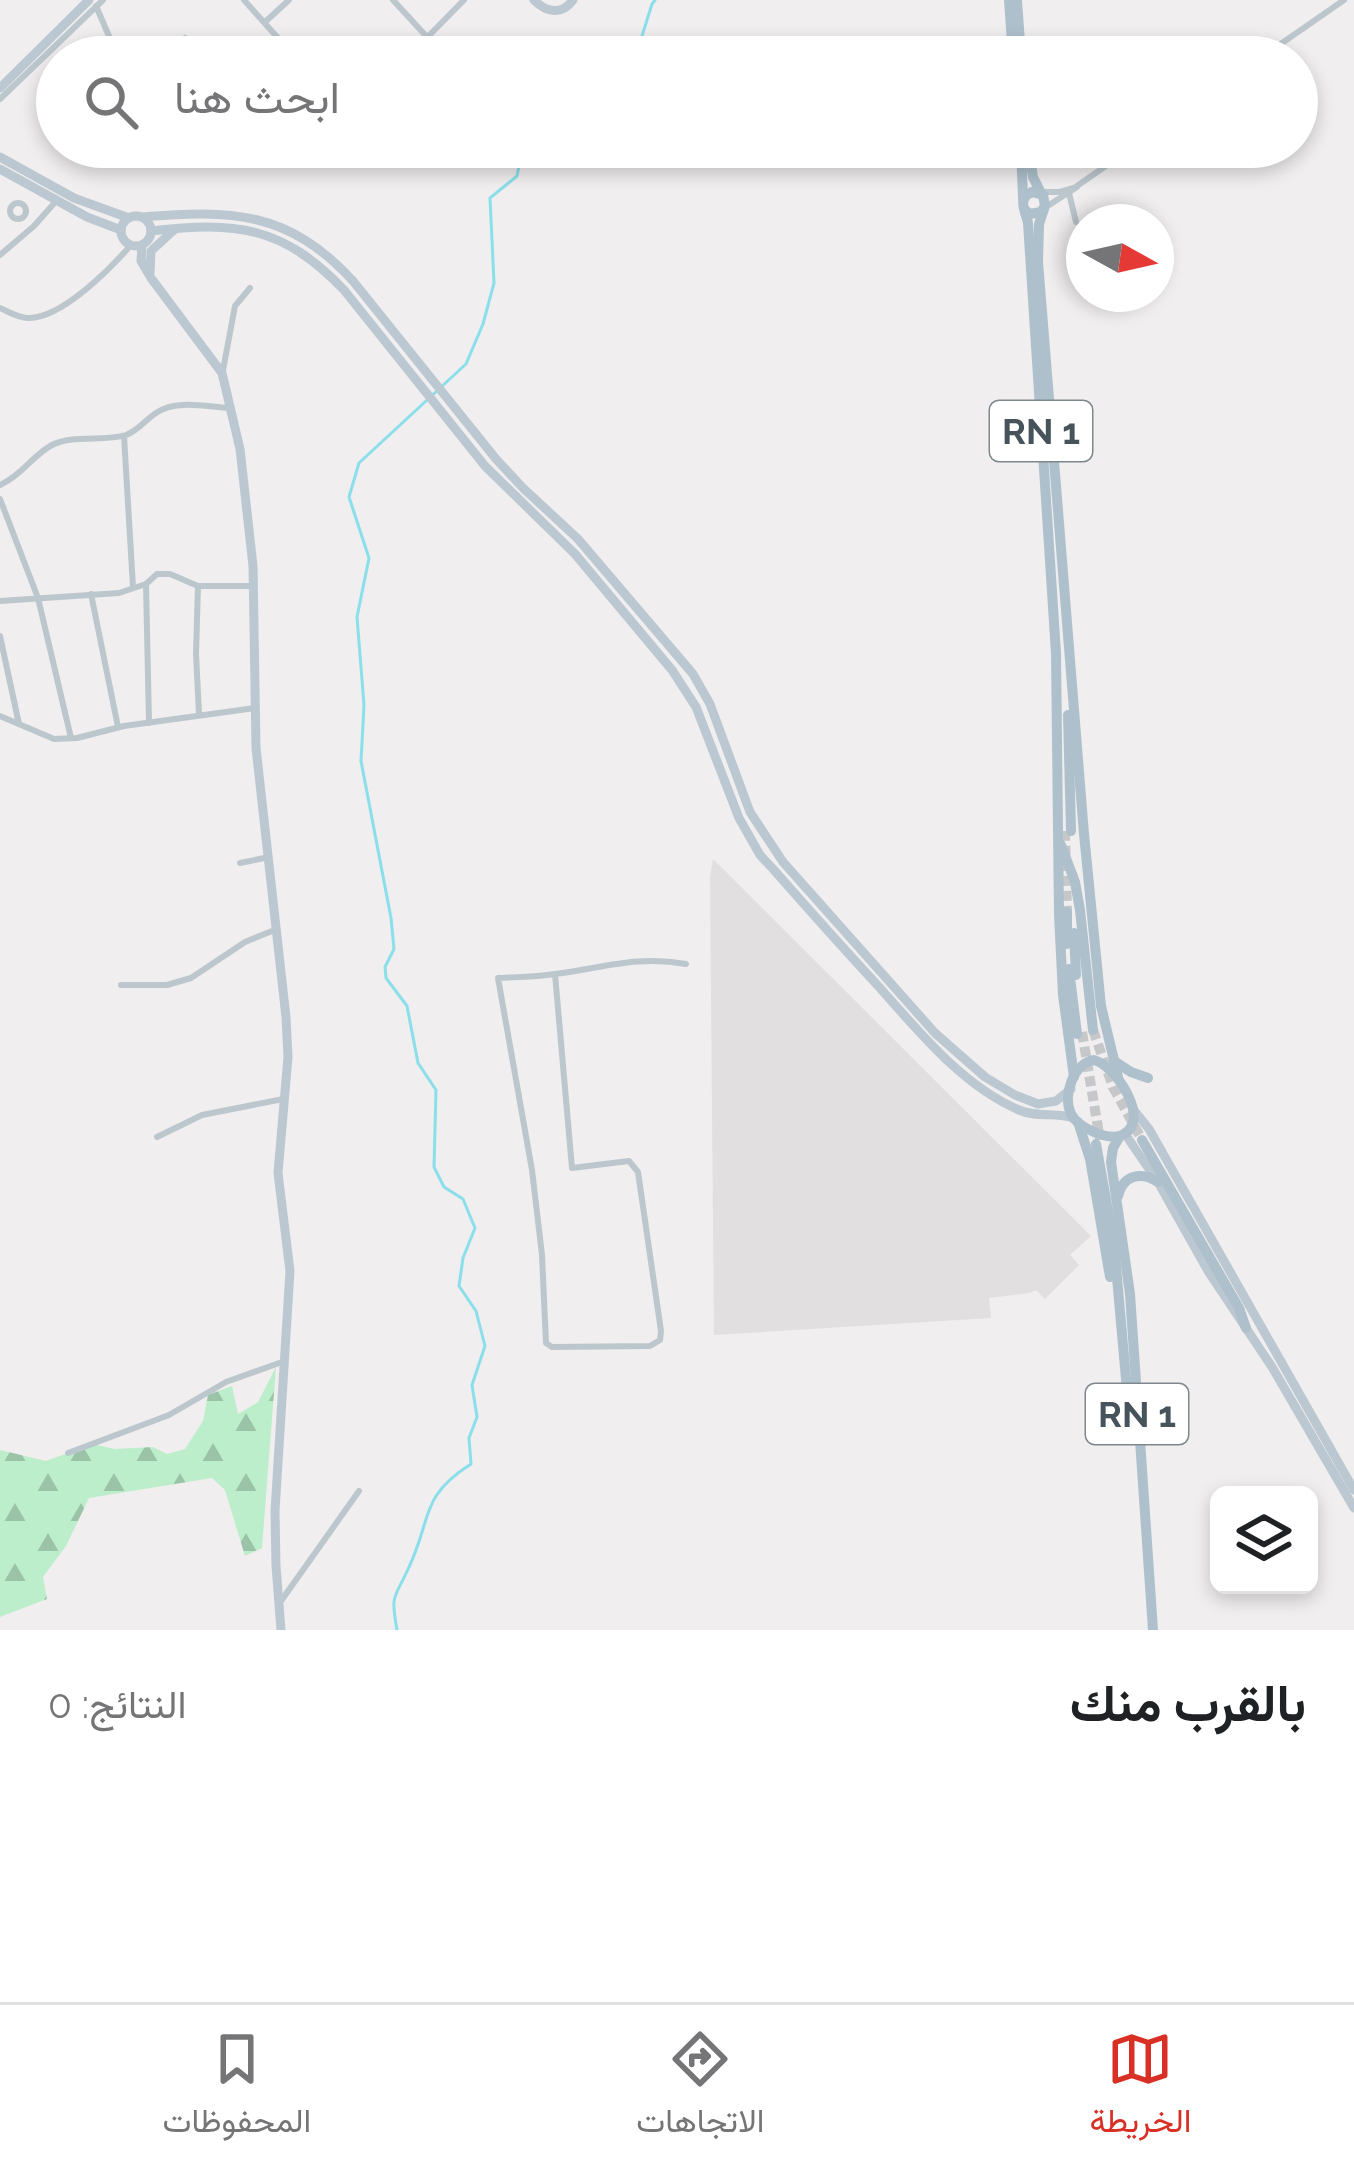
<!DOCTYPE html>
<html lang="ar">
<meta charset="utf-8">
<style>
:root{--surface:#fff;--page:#f6f6f6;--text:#202124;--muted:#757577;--line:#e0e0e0;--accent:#d93025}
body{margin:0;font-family:Raleway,Vazirmatn,sans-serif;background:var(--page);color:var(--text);direction:rtl}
.controls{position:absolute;right:36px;bottom:36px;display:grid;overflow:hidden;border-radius:18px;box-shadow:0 6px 18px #0003}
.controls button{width:108px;height:108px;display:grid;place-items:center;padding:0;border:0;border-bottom:3px solid var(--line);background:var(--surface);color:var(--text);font:60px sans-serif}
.compass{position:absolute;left:1066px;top:204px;width:108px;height:108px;border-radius:50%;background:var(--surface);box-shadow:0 6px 18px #0003;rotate:98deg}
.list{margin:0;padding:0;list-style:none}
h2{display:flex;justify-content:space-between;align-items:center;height:156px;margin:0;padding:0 48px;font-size:51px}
h2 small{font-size:39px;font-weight:400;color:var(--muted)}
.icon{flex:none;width:66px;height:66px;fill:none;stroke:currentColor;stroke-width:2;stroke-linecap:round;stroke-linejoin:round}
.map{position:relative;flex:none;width:1354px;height:1630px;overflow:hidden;direction:ltr}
.search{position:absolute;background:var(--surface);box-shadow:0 6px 18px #0003;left:36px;right:36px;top:36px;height:132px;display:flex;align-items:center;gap:30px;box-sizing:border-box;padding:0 42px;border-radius:66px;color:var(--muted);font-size:45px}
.sheet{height:372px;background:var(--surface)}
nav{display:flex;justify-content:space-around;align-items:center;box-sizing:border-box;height:168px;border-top:3px solid var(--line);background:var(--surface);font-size:33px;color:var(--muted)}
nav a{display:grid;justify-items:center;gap:6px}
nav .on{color:var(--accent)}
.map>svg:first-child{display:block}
.education{fill:#e1dfe0}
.forest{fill:url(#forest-firs)}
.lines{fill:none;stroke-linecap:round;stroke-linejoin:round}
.stream{stroke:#8adfea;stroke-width:3}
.primary-tunnel{stroke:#c6c7c9;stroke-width:10;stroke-dasharray:10 5;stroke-linecap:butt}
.street{stroke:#bcc7cd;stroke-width:6}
.secondary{stroke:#bcc8d1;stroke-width:9}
.primary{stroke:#aec0cc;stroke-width:10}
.labels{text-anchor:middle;stroke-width:9;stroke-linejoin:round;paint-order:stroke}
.shield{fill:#fff;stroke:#7e878c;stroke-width:3}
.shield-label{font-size:36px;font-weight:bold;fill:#46535b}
</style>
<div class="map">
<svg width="1354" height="1630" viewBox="0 0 1354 1630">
<defs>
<pattern id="forest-firs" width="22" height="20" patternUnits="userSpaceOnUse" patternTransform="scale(3)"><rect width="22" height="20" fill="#bdeecb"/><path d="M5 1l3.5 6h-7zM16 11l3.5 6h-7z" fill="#9bc3a8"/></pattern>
</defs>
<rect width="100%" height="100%" fill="#f0eeee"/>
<path class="education" d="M713 859 1091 1236 1070 1255 1079 1265 1045 1299 1036 1290 1029 1293 989 1298 991 1318 714 1335 710 877Z"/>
<path class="forest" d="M276 1367 262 1548 245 1556 225 1490 212 1478 89 1498 66 1546 43 1577 47 1599 0 1617V1450L46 1461 92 1444 115 1449 153 1447 167 1454 185 1449 203 1421 208 1395 232 1386 238 1414 258 1402Z"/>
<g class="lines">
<g class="stream">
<path d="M619 57 642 36 652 4 655 0"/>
<path d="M397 1630C390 1592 395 1599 409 1567 432 1519 419 1497 471 1464L469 1438 477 1417 472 1385 485 1346 476 1311 459 1286 463 1258 475 1228 463 1199 444 1187 434 1167 436 1090 418 1063 407 1006 386 978 385 967 394 949 391 918 361 761 364 705 357 617 369 558 349 497 359 463 466 364 483 324 494 283 490 198 517 176 522 152 531 147"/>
</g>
<g class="primary-tunnel">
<path d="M1065 831 1067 912"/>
<path d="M1093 1030 1113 1087 1142 1140"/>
<path d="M1082 1032 1100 1140"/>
</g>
<g class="street">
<path d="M244 0 295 57"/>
<path d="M393 0 427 37"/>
<path d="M96 6 118 57"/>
<path d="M265 22 289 0"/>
<path d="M177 57 171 50 185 38"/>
<path d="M408 57 464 0"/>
<path d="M1262 57 1344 0"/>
<path d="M0 99 103 0"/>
<path d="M1077 186 1133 147"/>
<path d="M1044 192H1060L1077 187 1046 207"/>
<path d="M1069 193 1076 222"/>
<circle cx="18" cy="211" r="8"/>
<path d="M0 255 34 226 57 200"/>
<path d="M0 308C9 312 18 318 28 318 61 319 110 269 131 245"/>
<path d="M223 370 235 306 250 288"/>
<path d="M124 436 133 587"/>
<path d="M0 485C22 475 33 455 52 445 74 434 103 442 126 435 138 431 145 420 156 413 176 399 207 407 229 408"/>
<path d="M0 499 38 598 71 738"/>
<path d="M146 584 149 723"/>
<path d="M198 586 196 654 199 714"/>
<path d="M91 594 118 727"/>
<path d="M0 601 119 593 146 584 157 574H170L198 586H253"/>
<path d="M0 636 19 724"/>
<path d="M0 716 54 739 77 738 124 726 255 708"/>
<path d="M240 863 269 857"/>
<path d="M555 974 572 1168 629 1161 638 1172 661 1331 660 1340 650 1346 552 1347 546 1343 542 1255 532 1170 498 978C517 977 536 977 555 974 603 968 637 955 686 964"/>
<path d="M121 985H167L191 978 245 942 277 929"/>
<path d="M157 1137 202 1115 283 1099"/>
<path d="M68 1453 169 1415 226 1382 282 1362"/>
<path d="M281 1601 359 1491"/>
</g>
<g class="secondary">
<path d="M534 0C547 13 562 15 573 0"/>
<path d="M0 88 89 0"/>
<path d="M0 157 74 198 129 218"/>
<path d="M0 169 87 217 121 230"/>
<circle cx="136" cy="231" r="15"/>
<path d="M142 217C231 210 288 210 353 281L496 459 523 488 578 539 693 674 710 704 750 812 783 862 935 1033 985 1077 1015 1095 1038 1104 1056 1101 1071 1089"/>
<path d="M151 231C236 221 283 226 344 290L485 466 575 554 672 670 696 707 739 818 760 855 774 870C809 910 844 949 880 988 920 1033 963 1086 1019 1110 1037 1118 1056 1112 1073 1118"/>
<path d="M142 245 141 261 151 278 222 373 240 449 253 566 256 748 286 1017 288 1057 278 1173 290 1271 275 1511 276 1566 281 1630"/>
<path d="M150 273 151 251 175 229"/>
<path d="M1133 1109 1149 1129 1354 1490"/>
<path d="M1125 1134 1158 1182 1208 1271 1272 1367 1354 1508"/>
</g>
<g class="primary">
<path d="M1009 0 1013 57"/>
<path d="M1017 0 1021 57"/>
<path d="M1021 147 1023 198"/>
<path d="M1028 147 1033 177 1041 193"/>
<path d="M1024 209 1030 214 1041 212 1045 206 1043 195 1032 192C1017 198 1025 210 1028 223L1056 653 1059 915 1063 995 1074 1077"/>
<path d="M1044 209 1039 224 1038 262 1084 834 1101 1006 1118 1077"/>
<path d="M1068 715 1071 831"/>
<path d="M1061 845 1075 882 1080 910 1093 1030"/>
<path d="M1067 912V944"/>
<path d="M1074 933 1076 975"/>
<path d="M1069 969 1077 1034"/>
<path d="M1094 1060C1115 1065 1153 1121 1122 1135 1108 1141 1078 1128 1071 1114 1062 1095 1074 1063 1094 1060Z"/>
<path d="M1114 1061 1131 1072 1148 1078"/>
<path d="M1078 1122 1090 1159 1110 1277"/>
<path d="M1120 1136 1113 1148 1111 1162 1130 1294 1153 1630"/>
<path d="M1142 1140 1239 1308 1246 1328"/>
<path d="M1096 1144 1114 1244 1131 1435"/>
<path d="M1118 1196C1123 1175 1141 1171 1158 1182"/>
</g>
</g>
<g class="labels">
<g class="shield">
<rect x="990" y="401" width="102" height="60" rx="9"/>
<rect x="1086" y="1384" width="102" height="60" rx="9"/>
</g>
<g class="shield-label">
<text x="1041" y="444">RN 1</text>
<text x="1137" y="1427">RN 1</text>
</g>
</g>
</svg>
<div class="controls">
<button><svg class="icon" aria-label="layers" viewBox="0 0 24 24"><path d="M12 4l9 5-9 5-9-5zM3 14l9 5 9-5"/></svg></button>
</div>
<svg class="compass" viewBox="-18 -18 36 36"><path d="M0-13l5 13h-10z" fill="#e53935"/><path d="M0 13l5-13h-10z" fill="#757577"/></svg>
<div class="search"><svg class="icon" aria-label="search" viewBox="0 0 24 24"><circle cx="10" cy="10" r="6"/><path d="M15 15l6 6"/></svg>ابحث هنا</div>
</div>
<section class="sheet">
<h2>بالقرب منك<small>النتائج: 0</small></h2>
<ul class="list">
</ul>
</section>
<nav>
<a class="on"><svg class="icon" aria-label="map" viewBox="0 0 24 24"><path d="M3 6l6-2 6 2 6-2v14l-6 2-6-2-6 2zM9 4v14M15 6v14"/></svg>الخريطة</a>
<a><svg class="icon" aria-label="directions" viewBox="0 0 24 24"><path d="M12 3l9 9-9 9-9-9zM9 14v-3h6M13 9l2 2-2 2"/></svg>الاتجاهات</a>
<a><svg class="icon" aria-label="saved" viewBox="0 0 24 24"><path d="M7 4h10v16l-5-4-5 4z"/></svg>المحفوظات</a>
</nav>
